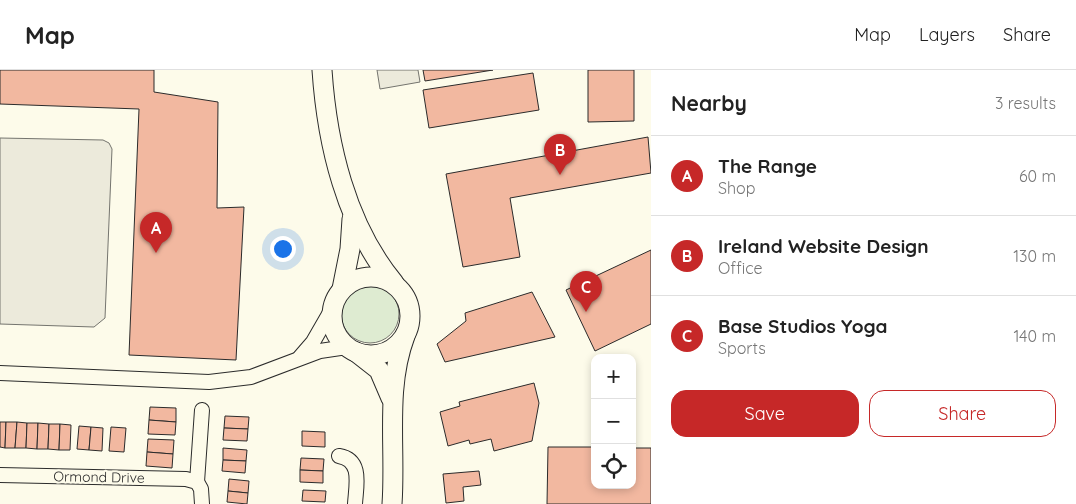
<!DOCTYPE html>
<meta charset="utf-8">
<style>
:root{--surface:#fff;--page:#f6f6f6;--text:#222;--muted:#767676;--line:#e0e0e0;--accent:#c62828}
body{margin:0;font-family:Quicksand,sans-serif;background:var(--page);color:var(--text)}
.controls{position:absolute;right:15px;bottom:15px;display:grid;overflow:hidden;border-radius:10px;box-shadow:0 2px 8px #0003}
.controls button{width:45px;height:45px;display:grid;place-items:center;padding:0;border:0;border-bottom:1px solid var(--line);background:var(--surface);color:var(--text);font:25px sans-serif}
.you{position:absolute;left:282px;top:178px;width:18px;height:18px;margin:-12px;border:4px solid #fff;border-radius:50%;background:#1a73e8;box-shadow:0 0 0 8px #1a73e833}
.badge{display:grid;place-items:center;width:32px;height:32px;border-radius:50%;background:var(--accent);color:#fff;font-size:16px;font-weight:700}
.pin{position:absolute;translate:-50% -41px;filter:drop-shadow(0 1px 2px #0008)}
.pin::after{content:'';position:absolute;top:26px;width:18px;height:15px;background:inherit;clip-path:polygon(0 0,100% 0,50% 100%)}
.list{margin:0;padding:0;list-style:none}
h2{display:flex;justify-content:space-between;align-items:center;height:65px;margin:0;padding:0 20px;font-size:21px}
h2 small{font-size:16px;font-weight:400;color:var(--muted)}
.list li{display:grid;grid-template-columns:32px 1fr auto;gap:15px;align-items:center;box-sizing:border-box;height:80px;padding:0 20px;border-top:1px solid var(--line)}
.list b{display:block;font-size:19px;white-space:nowrap}
.list p{margin:0;font-size:16px;white-space:nowrap;color:var(--muted)}
.list em{font-size:16px;font-style:normal;color:var(--muted)}
.actions{display:flex;gap:10px;padding:15px 20px}
.actions a{flex:1;padding:11px 0;border:1px solid var(--accent);border-radius:15px;text-align:center;font-size:18px;color:var(--accent)}
.actions .main{background:var(--accent);color:#fff}
.icon{flex:none;width:28px;height:28px;fill:none;stroke:currentColor;stroke-width:2;stroke-linecap:round;stroke-linejoin:round}
.map{position:relative;flex:none;width:651px;height:434px;overflow:hidden}
header{display:flex;align-items:center;gap:30px;box-sizing:border-box;height:70px;padding:0 25px;background:var(--surface);border-bottom:1px solid var(--line)}
header strong{font-size:24px}
nav{display:flex;gap:28px;margin-inline-start:auto;font-size:18px}
main{display:flex}
aside{flex:1;background:var(--surface)}
.map>svg:first-child{display:block}
.green{fill:#deebd1;stroke:#74746e}
.parking{fill:#eceadb;stroke:#74746e}
.building{fill:#f2b8a0;stroke:#2b2b2b}
.lines{fill:none;stroke-linecap:round;stroke-linejoin:round}
.street-casing{stroke:#2b2b2b;stroke-width:16}
.secondary-casing{stroke:#2b2b2b;stroke-width:21}
.street{stroke:#fdfbea;stroke-width:14}
.secondary{stroke:#fdfbea;stroke-width:19}
.labels{text-anchor:middle;stroke-width:4;stroke-linejoin:round;paint-order:stroke}
.street-label{font-size:14px;fill:#2b2b2b;stroke:#fdfbea}
</style>
<header>
<strong>Map</strong>
<nav><a>Map</a><a>Layers</a><a>Share</a></nav>
</header>
<main>
<div class="map">
<svg width="651" height="434" viewBox="0 0 651 434">
<rect width="100%" height="100%" fill="#fdfbea"/>
<circle class="green" cx="370" cy="244" r="29"/>
<g class="parking">
<path d="M377 0H418L420 12 380 19Z"/>
<path d="M0 68 103 70 109 73 112 79 105 248 94 257 0 254Z"/>
</g>
<g class="building">
<path d="M0 0H154V22L218 32 217 138 244 137 236 290 129 285 139 39 0 34Z"/>
<path d="M423 0H493L425 11Z"/>
<path d="M588 0H634V51L588 52Z"/>
<path d="M533 3 539 40 429 58 423 20Z"/>
<path d="M648 67 651 103 510 128 520 187 463 197 446 104Z"/>
<path d="M651 180V254L595 281 566 220Z"/>
<path d="M532 222 555 267 445 292 437 274 466 251 465 243Z"/>
<path d="M534 313 539 333 532 371 494 381 491 369 470 374 469 370 448 376 440 342 460 336 459 332Z"/>
<path d="M150 337 176 338V352L149 350Z"/>
<path d="M225 346 249 347 248 359 224 358Z"/>
<path d="M149 350 176 352 175 365 148 364Z"/>
<path d="M0 352H6L5 378 0 377Z"/>
<path d="M6 352H17L15 378H5Z"/>
<path d="M17 352 27 353 26 378H15Z"/>
<path d="M27 353H38L37 379 26 378Z"/>
<path d="M38 353 49 354 48 379H37Z"/>
<path d="M49 354H60L59 380 48 379Z"/>
<path d="M60 354 71 355 70 380H59Z"/>
<path d="M79 356 91 357 89 380 77 379Z"/>
<path d="M91 357 103 358 102 381 89 380Z"/>
<path d="M111 357 126 358 124 382 109 381Z"/>
<path d="M224 358 248 359 247 371 223 370Z"/>
<path d="M302 361 325 362V377L302 376Z"/>
<path d="M148 369 174 370 173 384 147 382Z"/>
<path d="M548 377H595V415H632V378H651V434H547Z"/>
<path d="M223 378 247 380 246 391 223 390Z"/>
<path d="M147 382 173 384 172 398 146 396Z"/>
<path d="M301 388 324 389 323 401 300 400Z"/>
<path d="M223 390 246 391 245 403 222 401Z"/>
<path d="M300 400 323 401V413L300 412Z"/>
<path d="M479 401 481 415 463 417 464 431 446 433 443 404Z"/>
<path d="M229 409 249 411 248 423 228 421Z"/>
<path d="M303 420 326 421 325 432 302 431Z"/>
<path d="M228 421 248 423 247 434 227 432Z"/>
</g>
<g class="lines">
<g class="street-casing">
<g id="street">
<path d="M300 287 313 272 332 239"/>
<path d="M0 303 209 312 251 307 320 281 347 277"/>
<path d="M339 386C363 390 356 416 355 434"/>
<path d="M0 405 186 409 197 412 201 419 202 434"/>
<path d="M197 412 202 340"/>
</g>
</g>
<g class="secondary-casing">
<g id="secondary">
<path d="M322 0C327 74 346 155 394 213"/>
<circle cx="371" cy="246" r="39"/>
<path d="M342 219 350 179 352 149"/>
<path d="M356 282 379 300 391 328"/>
<path d="M392 434C396 378 385 319 405 266"/>
</g>
</g>
<use href="#street" class="street"/>
<use href="#secondary" class="secondary"/>
</g>
<g class="labels">
<g class="street-label">
<text transform="translate(99 407) rotate(1)" y="5">Ormond Drive</text>
</g>
</g>
</svg>
<div class="controls">
<button>+</button>
<button>−</button>
<button><svg class="icon" aria-label="locate" viewBox="0 0 24 24"><circle cx="12" cy="12" r="6"/><path d="M12 2v4M12 18v4M2 12h4M18 12h4"/></svg></button>
</div>
<div class="you"></div>
<div class="pin badge" style="left:156px;top:183px">A</div>
<div class="pin badge" style="left:560px;top:105px">B</div>
<div class="pin badge" style="left:586px;top:242px">C</div>
</div>
<aside>
<h2>Nearby<small>3 results</small></h2>
<ul class="list">
<li><span class="badge">A</span><div><b>The Range</b><p>Shop</p></div><em>60 m</em></li>
<li><span class="badge">B</span><div><b>Ireland Website Design</b><p>Office</p></div><em>130 m</em></li>
<li><span class="badge">C</span><div><b>Base Studios Yoga</b><p>Sports</p></div><em>140 m</em></li>
</ul>
<div class="actions"><a class="main">Save</a><a>Share</a></div>
</aside>
</main>
